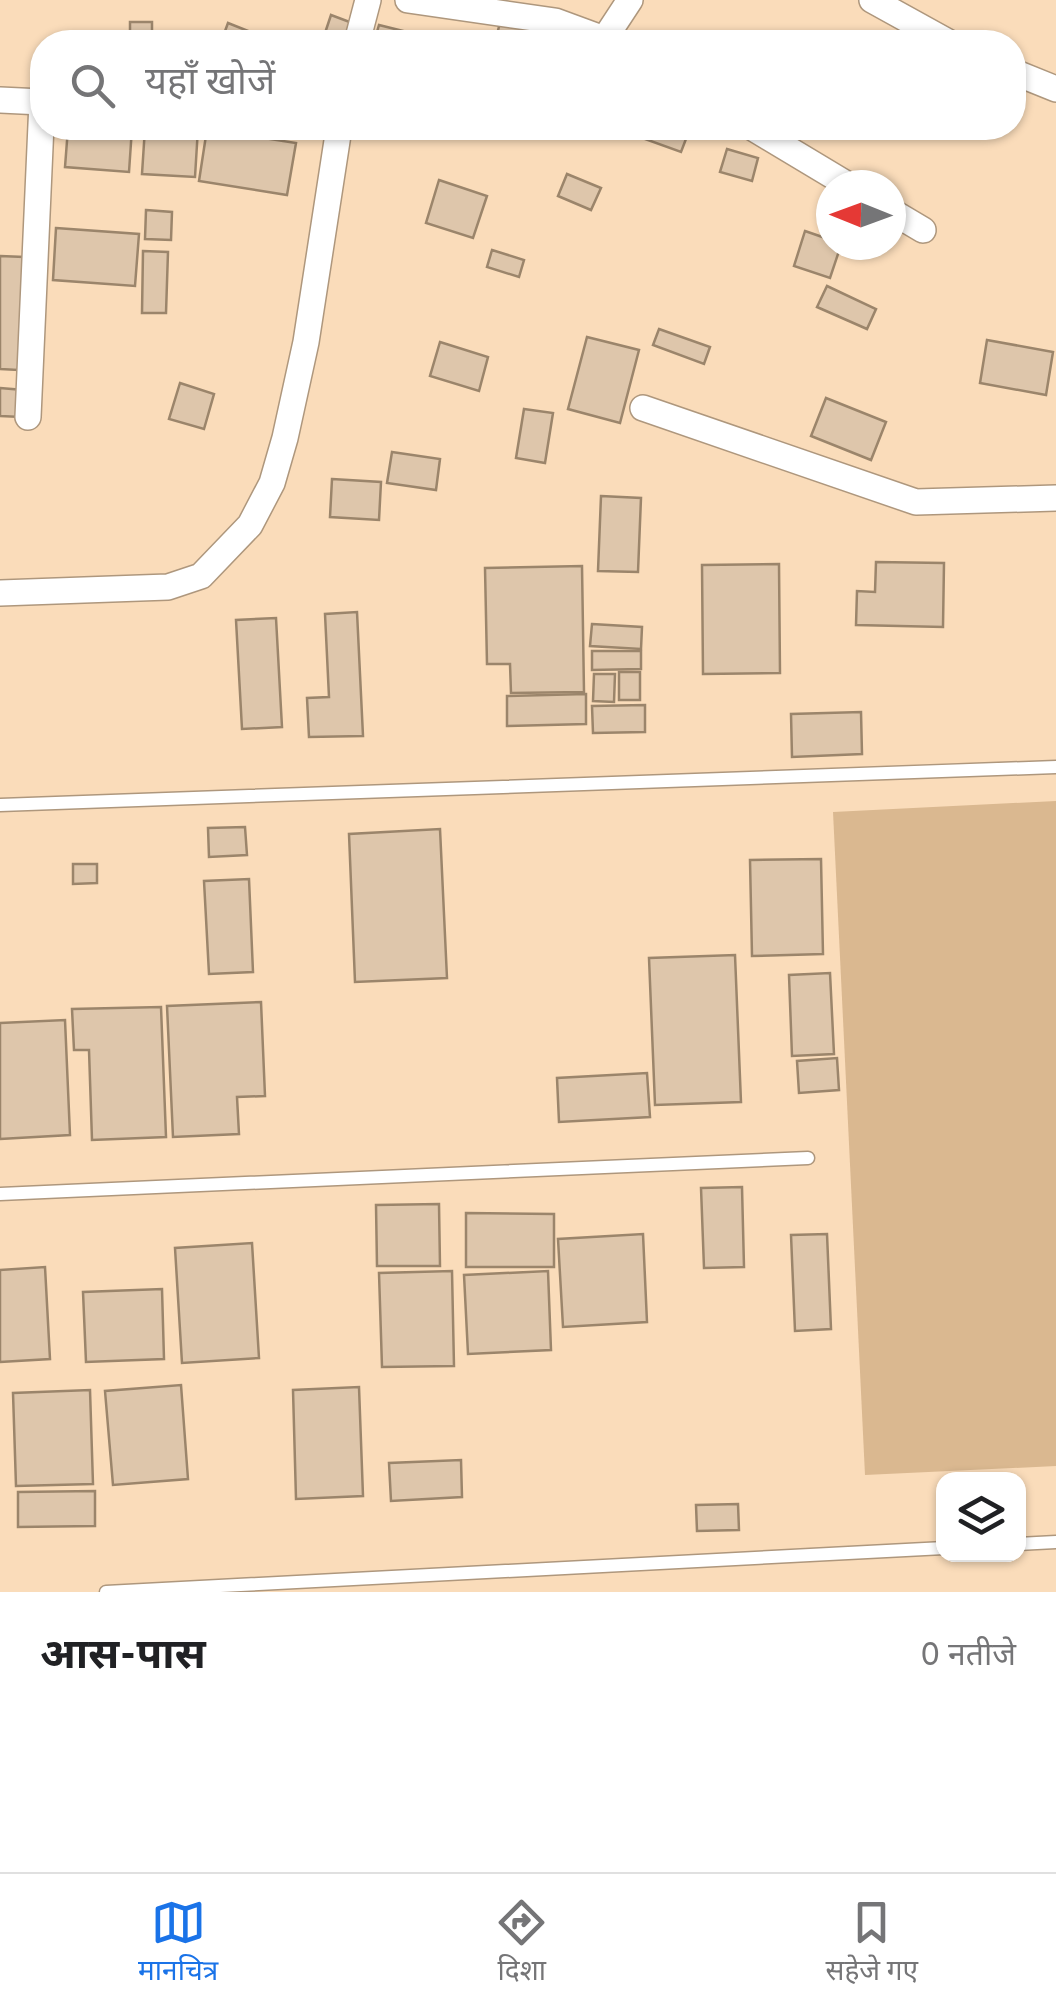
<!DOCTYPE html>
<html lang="hi">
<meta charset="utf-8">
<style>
:root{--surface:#fff;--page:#f6f6f6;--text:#202124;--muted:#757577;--line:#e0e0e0;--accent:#1a73e8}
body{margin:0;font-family:Overpass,"Noto Sans Devanagari",sans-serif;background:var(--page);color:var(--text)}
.controls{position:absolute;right:30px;bottom:30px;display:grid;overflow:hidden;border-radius:20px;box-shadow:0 2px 8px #0004}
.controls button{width:90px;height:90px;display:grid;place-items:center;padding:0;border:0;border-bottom:2px solid var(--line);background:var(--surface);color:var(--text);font:50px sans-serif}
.compass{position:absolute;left:816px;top:170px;width:90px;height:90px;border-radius:50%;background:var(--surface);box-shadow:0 2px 8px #0004;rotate:271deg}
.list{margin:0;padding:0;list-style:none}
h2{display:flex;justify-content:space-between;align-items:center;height:130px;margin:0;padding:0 40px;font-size:42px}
h2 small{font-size:32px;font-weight:400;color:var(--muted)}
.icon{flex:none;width:55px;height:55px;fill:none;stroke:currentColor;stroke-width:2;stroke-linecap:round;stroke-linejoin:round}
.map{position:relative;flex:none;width:1056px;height:1592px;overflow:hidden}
.search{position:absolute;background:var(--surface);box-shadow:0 2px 8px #0004;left:30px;right:30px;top:30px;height:110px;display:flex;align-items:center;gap:25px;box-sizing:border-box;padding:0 35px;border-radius:40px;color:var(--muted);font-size:38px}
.sheet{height:280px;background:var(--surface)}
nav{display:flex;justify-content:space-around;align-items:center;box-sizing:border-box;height:140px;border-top:2px solid var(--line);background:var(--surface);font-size:28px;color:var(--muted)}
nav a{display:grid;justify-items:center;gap:5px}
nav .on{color:var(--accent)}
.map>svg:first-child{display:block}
.built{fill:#fadcba;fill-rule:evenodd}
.green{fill:#dab890}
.building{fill:#dec6ab;stroke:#9b856b;stroke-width:2.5}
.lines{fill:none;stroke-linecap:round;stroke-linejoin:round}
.service-casing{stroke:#ae977d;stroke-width:15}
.minor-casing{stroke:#ae977d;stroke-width:28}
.service{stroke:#fff;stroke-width:12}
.minor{stroke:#fff;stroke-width:25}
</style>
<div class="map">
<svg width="1056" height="1592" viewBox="0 0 1056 1592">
<rect width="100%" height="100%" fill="#fde9d2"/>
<path class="built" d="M0 0H1056V1592H0ZM42 42H1014V128H42ZM831 185H891V245H831ZM944 1480H1018V1554H944Z"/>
<path class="green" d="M1056 801V1466L865 1475 833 812Z"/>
<g class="building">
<path d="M331 15 355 24 348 42H322Z"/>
<path d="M502 15 531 22 526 42H495Z"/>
<rect x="130" y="22" width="22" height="20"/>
<path d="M228 23 276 42H221Z"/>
<path d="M379 25 431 38 430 42H374Z"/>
<path d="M68 128H132L129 172 65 167Z"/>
<path d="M145 128H198L195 177 142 174Z"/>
<path d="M649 128 689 131 681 152 645 139Z"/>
<path d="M207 129 296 143 287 195 199 181Z"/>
<path d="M727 149 758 158 752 181 720 172Z"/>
<path d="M567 174 601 188 591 210 558 196Z"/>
<path d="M439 180 487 196 473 238 426 223Z"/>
<path d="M146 210 172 212 171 240 145 239Z"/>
<path d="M56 228 139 234 135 286 53 280Z"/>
<path d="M805 231 831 240V245H841L830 278 794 266Z"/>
<path d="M492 250 524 260 519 277 487 267Z"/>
<path d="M143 251 168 252 166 313H142Z"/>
<path d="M0 256 24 257 18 370 0 369Z"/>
<path d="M827 286 876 309 867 329 817 307Z"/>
<path d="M659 329 710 347 704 364 653 345Z"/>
<path d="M587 337 639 350 620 423 568 409Z"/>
<path d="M987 340 1053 352 1046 395 980 383Z"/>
<path d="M440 342 488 357 479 391 430 376Z"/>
<path d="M180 383 214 394 204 429 169 419Z"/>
<path d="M0 388 23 390 21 417 0 416Z"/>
<path d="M826 398 886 422 871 460 811 436Z"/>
<path d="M524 409 553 413 545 463 516 458Z"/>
<path d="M392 452 440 459 436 490 387 483Z"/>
<path d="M332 479 381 482 379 520 330 517Z"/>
<path d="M601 496 641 498 638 572 598 571Z"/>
<path d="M876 562 944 563 943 627 856 625 857 591 875 592Z"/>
<path d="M779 564 780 673 703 674 702 565Z"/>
<path d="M582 566 584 692 511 693 510 664H487L485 568Z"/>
<path d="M357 612 363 736 309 737 307 698 329 697 325 614Z"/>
<path d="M276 618 282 727 242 729 236 620Z"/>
<path d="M592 624 642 627 641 649 590 646Z"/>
<path d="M592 651H641V669L592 670Z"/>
<rect x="619" y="672" width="21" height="28"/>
<path d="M594 674H615L614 702 593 701Z"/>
<path d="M586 694V724L507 726V696Z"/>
<path d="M645 705V732L593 733 592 706Z"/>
<path d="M861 712 862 754 792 757 791 714Z"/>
<path d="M245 827 247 855 209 857 208 828Z"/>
<path d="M440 829 447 978 355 982 349 834Z"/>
<path d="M821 859 823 954 752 956 750 860Z"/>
<path d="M73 864H97V883L73 884Z"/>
<path d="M249 879 253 972 209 974 204 881Z"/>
<path d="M735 955 741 1102 655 1105 649 958Z"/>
<path d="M830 973 834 1054 792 1056 789 975Z"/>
<path d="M261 1002 265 1096 237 1097 239 1134 173 1137 167 1006Z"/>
<path d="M161 1007 166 1137 92 1140 89 1050H74L72 1009Z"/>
<path d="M65 1020 70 1135 0 1139V1023Z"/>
<path d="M837 1058 839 1090 799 1093 797 1061Z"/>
<path d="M647 1073 650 1117 559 1122 557 1078Z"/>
<path d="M742 1187 744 1267 704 1268 701 1188Z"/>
<path d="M439 1204 440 1266H377L376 1205Z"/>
<path d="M466 1213 554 1214V1267H466Z"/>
<path d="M643 1234 647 1322 563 1327 558 1239Z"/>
<path d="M827 1234 831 1329 795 1331 791 1235Z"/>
<path d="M252 1243 259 1358 182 1363 175 1248Z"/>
<path d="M45 1267 50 1359 0 1362V1270Z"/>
<path d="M452 1271 454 1366 382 1367 379 1273Z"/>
<path d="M548 1271 551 1350 468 1354 464 1275Z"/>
<path d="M162 1289 164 1359 86 1362 83 1292Z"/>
<path d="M181 1385 188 1479 113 1485 105 1391Z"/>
<path d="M359 1387 363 1496 296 1499 293 1390Z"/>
<path d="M90 1390 93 1484 16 1486 13 1393Z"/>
<path d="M461 1460 462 1497 391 1501 389 1463Z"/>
<path d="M95 1491V1526L18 1527V1492Z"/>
<path d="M738 1504 739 1530 697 1531 696 1505Z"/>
</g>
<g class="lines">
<g class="service-casing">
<g id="service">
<path d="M0 805 1056 767"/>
<path d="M0 1194 808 1158"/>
<path d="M1018 1544 1056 1542"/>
<path d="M106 1592 944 1548"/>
</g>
</g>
<g class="minor-casing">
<g id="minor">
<path d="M408 0 555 21 612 42"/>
<path d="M872 0 948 42"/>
<path d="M605 38 630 0"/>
<path d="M357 42 368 0"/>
<path d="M1014 72 1056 89"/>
<path d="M0 100 42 102"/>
<path d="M753 128 848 185"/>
<path d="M891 211 923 230"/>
<path d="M643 408 916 502 1056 498"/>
<path d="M28 417 42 102"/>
<path d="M0 593 168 587 201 576 250 525 272 483 285 438 306 342 339 128"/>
</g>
</g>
<use href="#service" class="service"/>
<use href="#minor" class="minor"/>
</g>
</svg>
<div class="controls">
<button><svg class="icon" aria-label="layers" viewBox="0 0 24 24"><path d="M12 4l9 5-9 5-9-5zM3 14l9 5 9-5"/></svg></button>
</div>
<svg class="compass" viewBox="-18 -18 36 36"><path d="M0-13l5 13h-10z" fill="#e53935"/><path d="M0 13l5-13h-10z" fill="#757577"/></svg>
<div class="search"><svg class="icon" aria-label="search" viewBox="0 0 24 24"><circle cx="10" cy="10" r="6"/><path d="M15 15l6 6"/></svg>यहाँ खोजें</div>
</div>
<section class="sheet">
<h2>आस-पास<small>0 नतीजे</small></h2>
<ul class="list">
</ul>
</section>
<nav>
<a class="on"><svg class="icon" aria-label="map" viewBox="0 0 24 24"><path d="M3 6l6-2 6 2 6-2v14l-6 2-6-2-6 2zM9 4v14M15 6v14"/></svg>मानचित्र</a>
<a><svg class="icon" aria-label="directions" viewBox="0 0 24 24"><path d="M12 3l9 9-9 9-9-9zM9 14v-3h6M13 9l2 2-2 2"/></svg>दिशा</a>
<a><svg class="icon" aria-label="saved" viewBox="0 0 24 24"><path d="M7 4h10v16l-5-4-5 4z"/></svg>सहेजे गए</a>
</nav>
